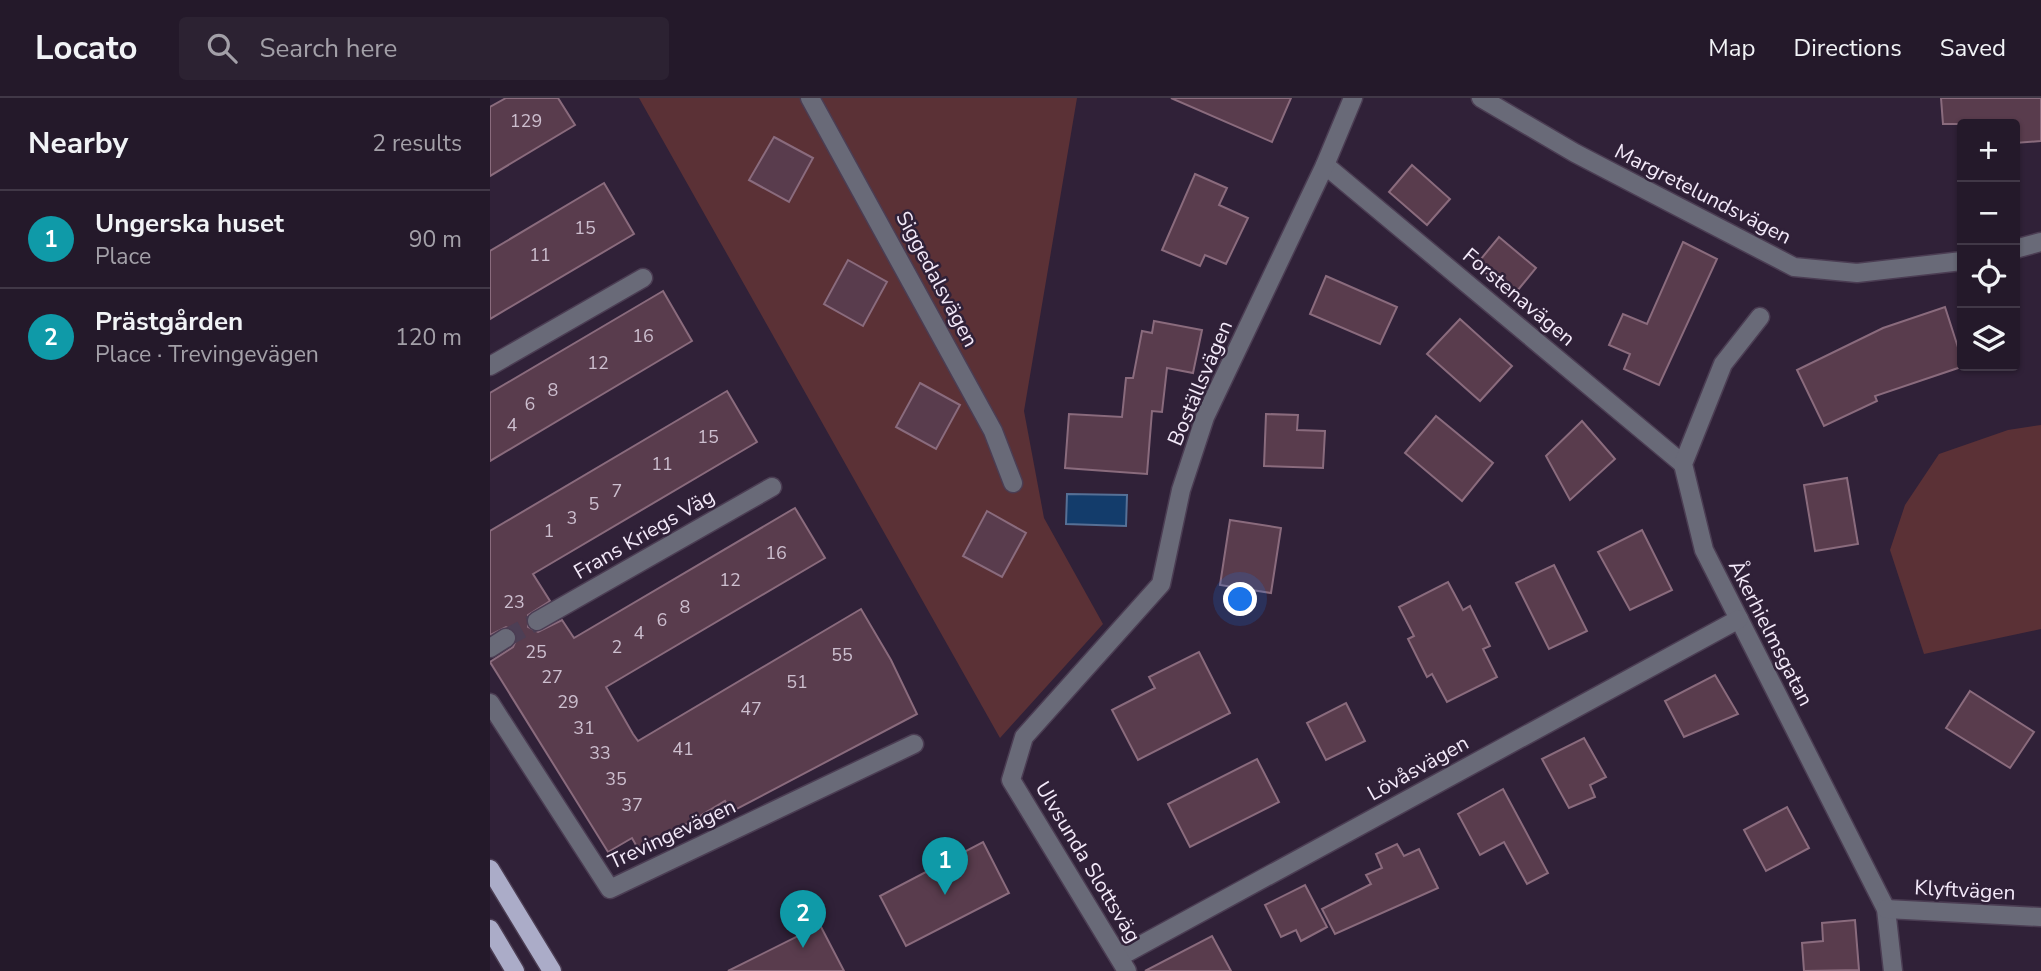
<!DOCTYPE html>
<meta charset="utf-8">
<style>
:root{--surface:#24192a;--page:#2c2232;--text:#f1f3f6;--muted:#a3a0a8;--line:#413847;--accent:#d93025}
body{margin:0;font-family:"Nunito Sans",sans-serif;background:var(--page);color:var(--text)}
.controls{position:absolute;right:21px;top:21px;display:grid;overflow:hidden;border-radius:7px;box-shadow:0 2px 5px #0004}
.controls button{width:63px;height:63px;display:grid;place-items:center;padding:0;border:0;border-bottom:2px solid var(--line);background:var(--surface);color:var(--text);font:35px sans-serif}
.you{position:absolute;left:751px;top:502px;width:24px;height:24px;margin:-18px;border:5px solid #fff;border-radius:50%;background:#1a73e8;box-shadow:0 0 0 10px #1a73e833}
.badge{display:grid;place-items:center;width:46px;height:46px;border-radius:50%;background:var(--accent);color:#fff;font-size:23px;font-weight:700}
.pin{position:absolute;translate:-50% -58px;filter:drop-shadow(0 2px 4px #0008)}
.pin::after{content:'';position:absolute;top:37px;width:24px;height:21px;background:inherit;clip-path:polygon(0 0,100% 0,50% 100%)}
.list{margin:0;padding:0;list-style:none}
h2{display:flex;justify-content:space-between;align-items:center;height:91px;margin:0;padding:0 28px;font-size:30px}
h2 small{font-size:23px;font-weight:400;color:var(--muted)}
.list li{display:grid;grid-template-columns:46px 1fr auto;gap:21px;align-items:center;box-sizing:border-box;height:98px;padding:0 28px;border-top:2px solid var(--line)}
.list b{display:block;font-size:26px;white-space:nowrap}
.list p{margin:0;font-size:23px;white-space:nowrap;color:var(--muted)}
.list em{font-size:23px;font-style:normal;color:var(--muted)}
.icon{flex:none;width:38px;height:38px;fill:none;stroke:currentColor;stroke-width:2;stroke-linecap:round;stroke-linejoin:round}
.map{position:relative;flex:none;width:1551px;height:873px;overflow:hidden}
header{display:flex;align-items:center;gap:42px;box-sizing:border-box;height:98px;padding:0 35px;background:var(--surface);border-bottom:2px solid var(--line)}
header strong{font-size:33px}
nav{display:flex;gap:38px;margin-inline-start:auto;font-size:24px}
.search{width:490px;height:63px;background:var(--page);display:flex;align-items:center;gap:18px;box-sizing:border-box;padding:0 24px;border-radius:7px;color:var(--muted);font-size:26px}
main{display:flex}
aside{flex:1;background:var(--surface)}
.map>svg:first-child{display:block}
.green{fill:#5b3136}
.water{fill:#133c6b;stroke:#567096;stroke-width:2}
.building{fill:#593c4d;stroke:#8a6b7d;stroke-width:2}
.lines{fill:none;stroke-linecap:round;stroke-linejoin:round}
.minor-tunnel{stroke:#4d3f55;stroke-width:18;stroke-dasharray:18 9;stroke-linecap:butt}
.minor-casing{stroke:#4b3d53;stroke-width:21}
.major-casing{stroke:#4b3d53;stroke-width:21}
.minor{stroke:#696a78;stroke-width:18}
.major{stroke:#abacc8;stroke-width:18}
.labels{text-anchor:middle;stroke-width:5;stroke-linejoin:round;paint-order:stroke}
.number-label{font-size:18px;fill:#ccbece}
.street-label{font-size:21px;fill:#f3e9f9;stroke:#302138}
</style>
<header>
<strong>Locato</strong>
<div class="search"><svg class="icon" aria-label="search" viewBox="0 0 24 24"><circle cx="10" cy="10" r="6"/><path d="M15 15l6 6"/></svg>Search here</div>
<nav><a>Map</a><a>Directions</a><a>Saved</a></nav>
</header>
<main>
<aside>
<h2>Nearby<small>2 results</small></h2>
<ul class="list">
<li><span class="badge" style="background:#0f9aa8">1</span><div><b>Ungerska huset</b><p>Place</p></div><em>90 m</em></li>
<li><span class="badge" style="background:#0f9aa8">2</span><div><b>Prästgården</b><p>Place · Trevingevägen</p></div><em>120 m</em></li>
</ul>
</aside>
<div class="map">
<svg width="1551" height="873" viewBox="0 0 1551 873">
<rect width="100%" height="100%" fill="#302138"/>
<g class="green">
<path d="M149 0H587L534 313 554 420 613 526 510 640Z"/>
<path d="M1551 327V531L1434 556 1400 452 1415 407 1449 356 1518 332Z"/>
</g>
<path class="water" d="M577 396 637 397 636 428 576 426Z"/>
<g class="building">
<path d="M16 0H68L85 27 0 78V9Z"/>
<path d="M681 0H801L782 44Z"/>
<path d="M1451 0H1551V43L1525 45V26H1453Z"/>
<path d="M284 39 323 60 299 104 259 82Z"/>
<path d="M922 67 960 101 937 127 899 94Z"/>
<path d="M705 76 737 90 729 107 758 120 736 166 715 157 710 168 672 152Z"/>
<path d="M114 85 144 136 0 221V153Z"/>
<path d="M1009 139 1046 170 1023 198 986 167Z"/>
<path d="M1193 144 1227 161 1169 287 1134 271 1140 256 1119 247 1133 216 1157 226Z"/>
<path d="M358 162 397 184 373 228 334 206Z"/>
<path d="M836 178 907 209 890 246 820 216Z"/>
<path d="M173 193 202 243 0 363V295Z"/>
<path d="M1455 209 1474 268 1385 298 1387 303 1334 328 1307 272 1393 230Z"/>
<path d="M970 221 1022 268 990 303 937 256Z"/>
<path d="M664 223 712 232 703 275 677 270 672 314 662 313 657 376 575 370 579 316 632 319 636 280H643L652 233 662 235Z"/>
<path d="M430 285 470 307 446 351 406 329Z"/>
<path d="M237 293 267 344 43 476 60 503 38 517V529L48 534 72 522 84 540 305 410 335 460 116 589 143 636 148 643 371 511 401 562 427 616 241 714 235 703 150 754 142 740 118 754 0 564 23 549 27 540 25 533 16 529 0 537V433Z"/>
<path d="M776 316 808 317 807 332 835 333 833 370 774 368Z"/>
<path d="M946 318 1003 365 972 403 915 355Z"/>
<path d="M1092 323 1125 361 1080 402 1056 358Z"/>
<path d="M1357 380 1368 446 1325 453 1314 387Z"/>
<path d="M497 413 536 435 512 479 473 458Z"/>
<path d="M740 422 791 430 781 495 730 487Z"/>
<path d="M1152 432 1182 492 1140 512 1108 454Z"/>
<path d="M1064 467 1097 533 1059 551 1026 485Z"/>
<path d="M958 484 973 512 980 508 1000 548 993 551 1007 579 957 604 942 576 937 579 918 541 924 538 909 509Z"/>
<path d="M709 554 740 615 648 662 622 612 665 590 659 579Z"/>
<path d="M1225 577 1248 616 1194 639 1175 603Z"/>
<path d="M1480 593 1544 634 1520 670 1456 630Z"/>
<path d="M856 605 875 643 836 662 817 625Z"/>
<path d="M1094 640 1116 679 1100 687 1105 699 1079 710 1052 661Z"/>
<path d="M767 661 789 704 700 749 678 706Z"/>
<path d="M1013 691 1058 775 1037 786 1014 744 990 757 968 716Z"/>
<path d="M1297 709 1319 750 1276 773 1254 732Z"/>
<path d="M493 744 519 795 416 848 390 798Z"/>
<path d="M907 746 914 758 929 751 948 790 845 836 832 811 881 786 876 777 892 770 886 756Z"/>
<path d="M815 787 837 829 811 843 806 832 791 839 775 807Z"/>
<path d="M1365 822 1369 872 1314 873 1312 845 1333 843 1332 825Z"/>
<path d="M330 827 354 873H238Z"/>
<path d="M722 838 741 873H655Z"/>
</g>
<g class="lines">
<path class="minor-tunnel" d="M16 540 47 523"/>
<g class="minor-casing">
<g id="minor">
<path d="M320 0 503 333 523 385"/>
<path d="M991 0 1085 55 1304 169 1367 175 1472 163"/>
<path d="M835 67 1193 366"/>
<path d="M1525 151 1551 144"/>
<path d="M1270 219 1233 266 1193 366 1214 452 1396 811 1403 873"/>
<path d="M0 268 153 180"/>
<path d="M47 523 282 389"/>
<path d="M0 550 16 540"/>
<path d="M0 605 120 791 424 646"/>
<path d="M1396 811 1551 819"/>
<path d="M629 859 1249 521"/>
<path d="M637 873 521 682 534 639 671 486 691 392 715 319 835 67 863 0"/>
</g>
</g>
<g class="major-casing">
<g id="major">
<path d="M0 771 62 873"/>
<path d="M0 831 25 873"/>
</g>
</g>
<use href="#minor" class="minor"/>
<use href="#major" class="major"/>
</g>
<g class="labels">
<g class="number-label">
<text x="36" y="29">129</text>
<text x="95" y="136">15</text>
<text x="50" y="163">11</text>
<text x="153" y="244">16</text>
<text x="108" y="271">12</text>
<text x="63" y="298">8</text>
<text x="40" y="312">6</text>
<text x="22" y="333">4</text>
<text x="218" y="345">15</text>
<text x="172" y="372">11</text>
<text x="127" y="399">7</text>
<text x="104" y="412">5</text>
<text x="82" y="426">3</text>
<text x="59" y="439">1</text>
<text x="286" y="461">16</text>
<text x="240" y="488">12</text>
<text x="24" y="510">23</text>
<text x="195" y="515">8</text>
<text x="172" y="528">6</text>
<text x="149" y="541">4</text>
<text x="127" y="555">2</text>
<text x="46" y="560">25</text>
<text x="352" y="563">55</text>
<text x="62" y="585">27</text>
<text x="307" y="590">51</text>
<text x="78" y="610">29</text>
<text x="261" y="617">47</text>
<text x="94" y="636">31</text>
<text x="193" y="657">41</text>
<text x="110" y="661">33</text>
<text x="126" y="687">35</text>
<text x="142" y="713">37</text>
</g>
<g class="street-label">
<text transform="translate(1213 96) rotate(27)" y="7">Margretelundsvägen</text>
<text transform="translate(447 181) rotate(62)" y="7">Siggedalsvägen</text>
<text transform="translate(1029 199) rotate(40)" y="7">Forstenavägen</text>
<text transform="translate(710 285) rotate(-67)" y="7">Boställsvägen</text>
<text transform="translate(154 436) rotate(-30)" y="7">Frans Kriegs Väg</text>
<text transform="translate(1281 535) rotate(63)" y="7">Åkerhielmsgatan</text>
<text transform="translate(928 670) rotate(-29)" y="7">Lövåsvägen</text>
<text transform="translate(182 736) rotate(-25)" y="7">Trevingevägen</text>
<text transform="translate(598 764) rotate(59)" y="7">Ulvsunda Slottsväg</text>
<text transform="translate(1475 792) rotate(3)" y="7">Klyftvägen</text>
</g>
</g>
</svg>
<div class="controls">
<button>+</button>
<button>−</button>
<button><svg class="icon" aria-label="locate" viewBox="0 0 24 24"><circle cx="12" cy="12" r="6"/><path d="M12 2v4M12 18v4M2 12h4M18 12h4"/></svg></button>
<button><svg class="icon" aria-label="layers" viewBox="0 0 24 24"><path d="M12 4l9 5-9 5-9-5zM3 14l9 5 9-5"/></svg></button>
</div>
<div class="you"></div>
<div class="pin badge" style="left:455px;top:797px;background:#0f9aa8">1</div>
<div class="pin badge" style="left:313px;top:850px;background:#0f9aa8">2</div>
</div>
</main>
